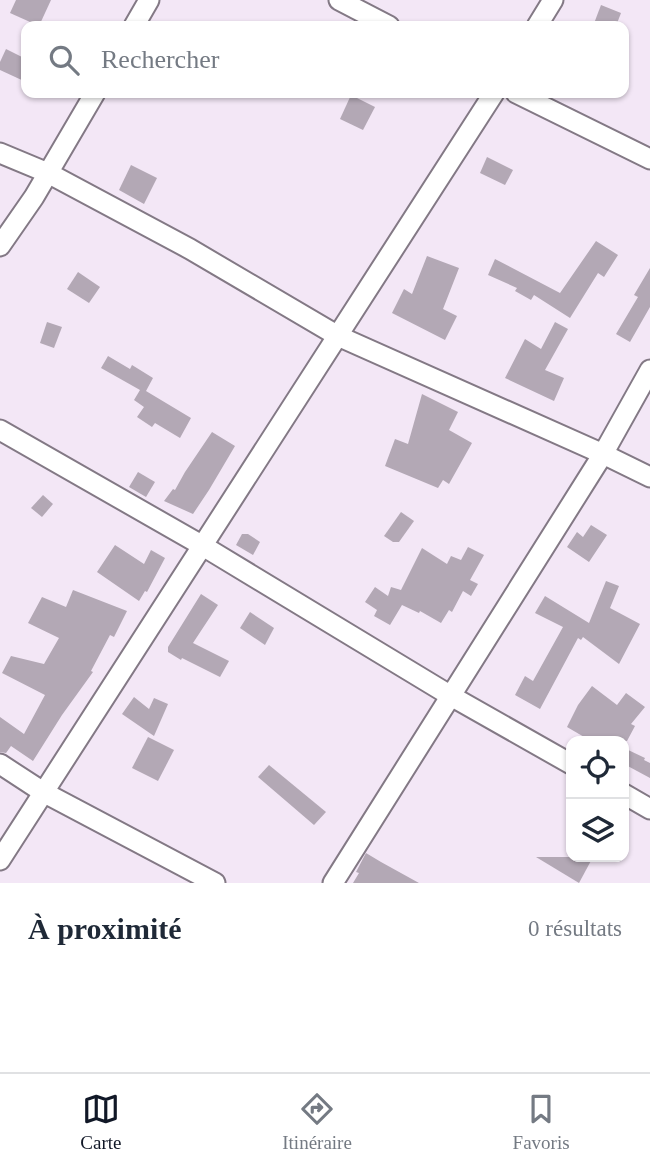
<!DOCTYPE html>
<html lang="fr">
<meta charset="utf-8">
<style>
:root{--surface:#fff;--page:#f6f6f7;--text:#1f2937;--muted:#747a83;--line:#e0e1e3;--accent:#111827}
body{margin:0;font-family:"Times New Roman",serif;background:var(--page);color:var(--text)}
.controls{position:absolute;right:21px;bottom:21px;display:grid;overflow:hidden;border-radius:14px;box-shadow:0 2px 5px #0004}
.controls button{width:63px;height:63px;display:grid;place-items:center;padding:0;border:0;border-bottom:2px solid var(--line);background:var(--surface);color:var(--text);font:35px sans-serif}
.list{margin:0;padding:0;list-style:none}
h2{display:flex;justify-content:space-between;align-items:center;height:91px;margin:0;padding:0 28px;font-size:30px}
h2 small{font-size:23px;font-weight:400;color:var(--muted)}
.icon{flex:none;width:38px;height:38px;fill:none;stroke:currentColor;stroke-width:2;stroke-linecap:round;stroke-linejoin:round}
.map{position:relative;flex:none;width:650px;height:883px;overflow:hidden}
.search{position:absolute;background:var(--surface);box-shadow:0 2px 5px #0004;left:21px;right:21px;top:21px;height:77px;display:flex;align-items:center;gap:18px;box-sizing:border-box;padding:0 24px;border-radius:14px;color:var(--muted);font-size:26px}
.sheet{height:189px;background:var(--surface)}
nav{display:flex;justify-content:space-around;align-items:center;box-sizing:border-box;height:98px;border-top:2px solid var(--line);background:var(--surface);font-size:19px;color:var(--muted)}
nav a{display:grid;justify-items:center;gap:4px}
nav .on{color:var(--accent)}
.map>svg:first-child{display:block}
.building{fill:#b3a8b5}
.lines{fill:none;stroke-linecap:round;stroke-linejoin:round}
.street-casing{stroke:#837985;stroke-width:23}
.street{stroke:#fff;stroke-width:19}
</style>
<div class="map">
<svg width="650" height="883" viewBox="0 0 650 883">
<rect width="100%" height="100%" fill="#f3e7f6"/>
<g class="building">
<path d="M16 0H51L39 26 10 13Z"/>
<path d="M601 5 621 13 616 26H593Z"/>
<path d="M6 49 26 59V82L0 70V62Z"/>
<path d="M351 95 375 107 363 130 340 119Z"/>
<path d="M487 157 513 170 505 185 480 173Z"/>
<path d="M131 165 157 178 144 204 119 190Z"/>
<path d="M596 241 618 255 604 277 598 273 570 318 534 295 531 300 515 291 517 288 488 275 495 259 560 293Z"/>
<path d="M427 256 459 268 443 309 457 316 445 340 392 313 404 289 412 294Z"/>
<path d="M650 268V307L630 342 616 334 638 297 634 295Z"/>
<path d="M78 272 100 287 89 303 67 289Z"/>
<path d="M47 322 62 327 54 348 40 343Z"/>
<path d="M555 322 568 329 545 370 564 378 554 401 505 378 525 339 541 349Z"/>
<path d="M108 356 130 369 132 365 153 378 146 391 191 418 180 438 155 423 152 427 137 417 144 407 134 400 140 390 101 368Z"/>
<path d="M422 394 458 412 449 430 472 443 449 484 443 480 438 488 385 466 395 439 408 444Z"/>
<path d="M212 432 235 446 209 490 193 514 164 501 173 489 175 490 185 472Z"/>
<path d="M138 472 155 482 146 497 129 487Z"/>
<path d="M43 495 53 504 42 517 31 508Z"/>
<path d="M401 512 414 521 399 542H393L384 536Z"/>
<path d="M591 525 607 535 589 562 567 547 577 532 583 537Z"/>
<path d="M242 534H248L260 542 253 555 236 545Z"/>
<path d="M115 545 144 564 151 550 165 558 147 592 145 591 139 601 97 572Z"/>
<path d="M468 547 484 555 470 580 478 584 471 596 463 591 452 612 449 610 441 623 420 611 419 613 402 605 390 625 374 616 377 610 365 602 375 587 388 596 391 587 401 590 422 548 447 564 451 556 461 560Z"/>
<path d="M606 581 619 586 610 608 640 624 619 664 583 637 581 640 578 638 540 709 515 695 525 676 533 681 563 627 535 613 545 596 589 623Z"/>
<path d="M73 590 127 611 114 637 110 635 91 671 93 672 62 715 33 761 11 746 6 753 0 752V717L24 734 45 695 2 673 11 656 44 664 59 638 28 623 42 597 66 607Z"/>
<path d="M201 594 218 605 193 643 229 661 220 677 182 658 181 660 168 652V647Z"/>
<path d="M250 612 274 628 265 645 240 628Z"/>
<path d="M592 686 617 705 626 693 645 707 631 724 635 726 627 741H591L567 727 578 705Z"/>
<path d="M134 697 149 709 154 698 168 704 154 736 122 714Z"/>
<path d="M148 737 174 750 158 781 132 768Z"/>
<path d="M624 748 645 758 644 760 650 763V778L624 764Z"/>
<path d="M269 765 326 812 314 825 258 777Z"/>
<path d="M366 853 381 862 419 883H353L359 873 356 872Z"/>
<path d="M536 857H593L579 883Z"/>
</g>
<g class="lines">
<g class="street-casing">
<g id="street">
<path d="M339 0 389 26"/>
<path d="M134 26 149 0"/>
<path d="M537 26 553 0"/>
<path d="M516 93 650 159"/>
<path d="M0 153 48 173 190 249 338 336 603 454 650 477"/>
<path d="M0 246 34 197 95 93"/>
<path d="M0 430 203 546 451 696 571 764"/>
<path d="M0 764 43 792 215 883"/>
<path d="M624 794 650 809"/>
<path d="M0 860 494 93"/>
<path d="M333 883 603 454 650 370"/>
</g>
</g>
<use href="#street" class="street"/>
</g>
</svg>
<div class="controls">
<button><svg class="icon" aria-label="locate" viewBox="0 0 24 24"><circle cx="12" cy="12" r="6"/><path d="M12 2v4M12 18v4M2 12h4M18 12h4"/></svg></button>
<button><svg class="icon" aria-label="layers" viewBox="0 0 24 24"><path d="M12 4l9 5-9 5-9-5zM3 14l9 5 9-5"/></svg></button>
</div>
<div class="search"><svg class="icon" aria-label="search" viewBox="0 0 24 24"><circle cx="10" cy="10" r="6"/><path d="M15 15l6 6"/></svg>Rechercher</div>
</div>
<section class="sheet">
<h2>À proximité<small>0 résultats</small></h2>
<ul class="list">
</ul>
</section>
<nav>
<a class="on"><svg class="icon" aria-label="map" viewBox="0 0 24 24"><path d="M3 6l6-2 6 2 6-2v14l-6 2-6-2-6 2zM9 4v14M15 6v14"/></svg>Carte</a>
<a><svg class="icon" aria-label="directions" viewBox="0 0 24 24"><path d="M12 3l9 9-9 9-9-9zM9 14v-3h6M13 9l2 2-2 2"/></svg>Itinéraire</a>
<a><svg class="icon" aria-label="saved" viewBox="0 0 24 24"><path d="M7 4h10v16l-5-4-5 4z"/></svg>Favoris</a>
</nav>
